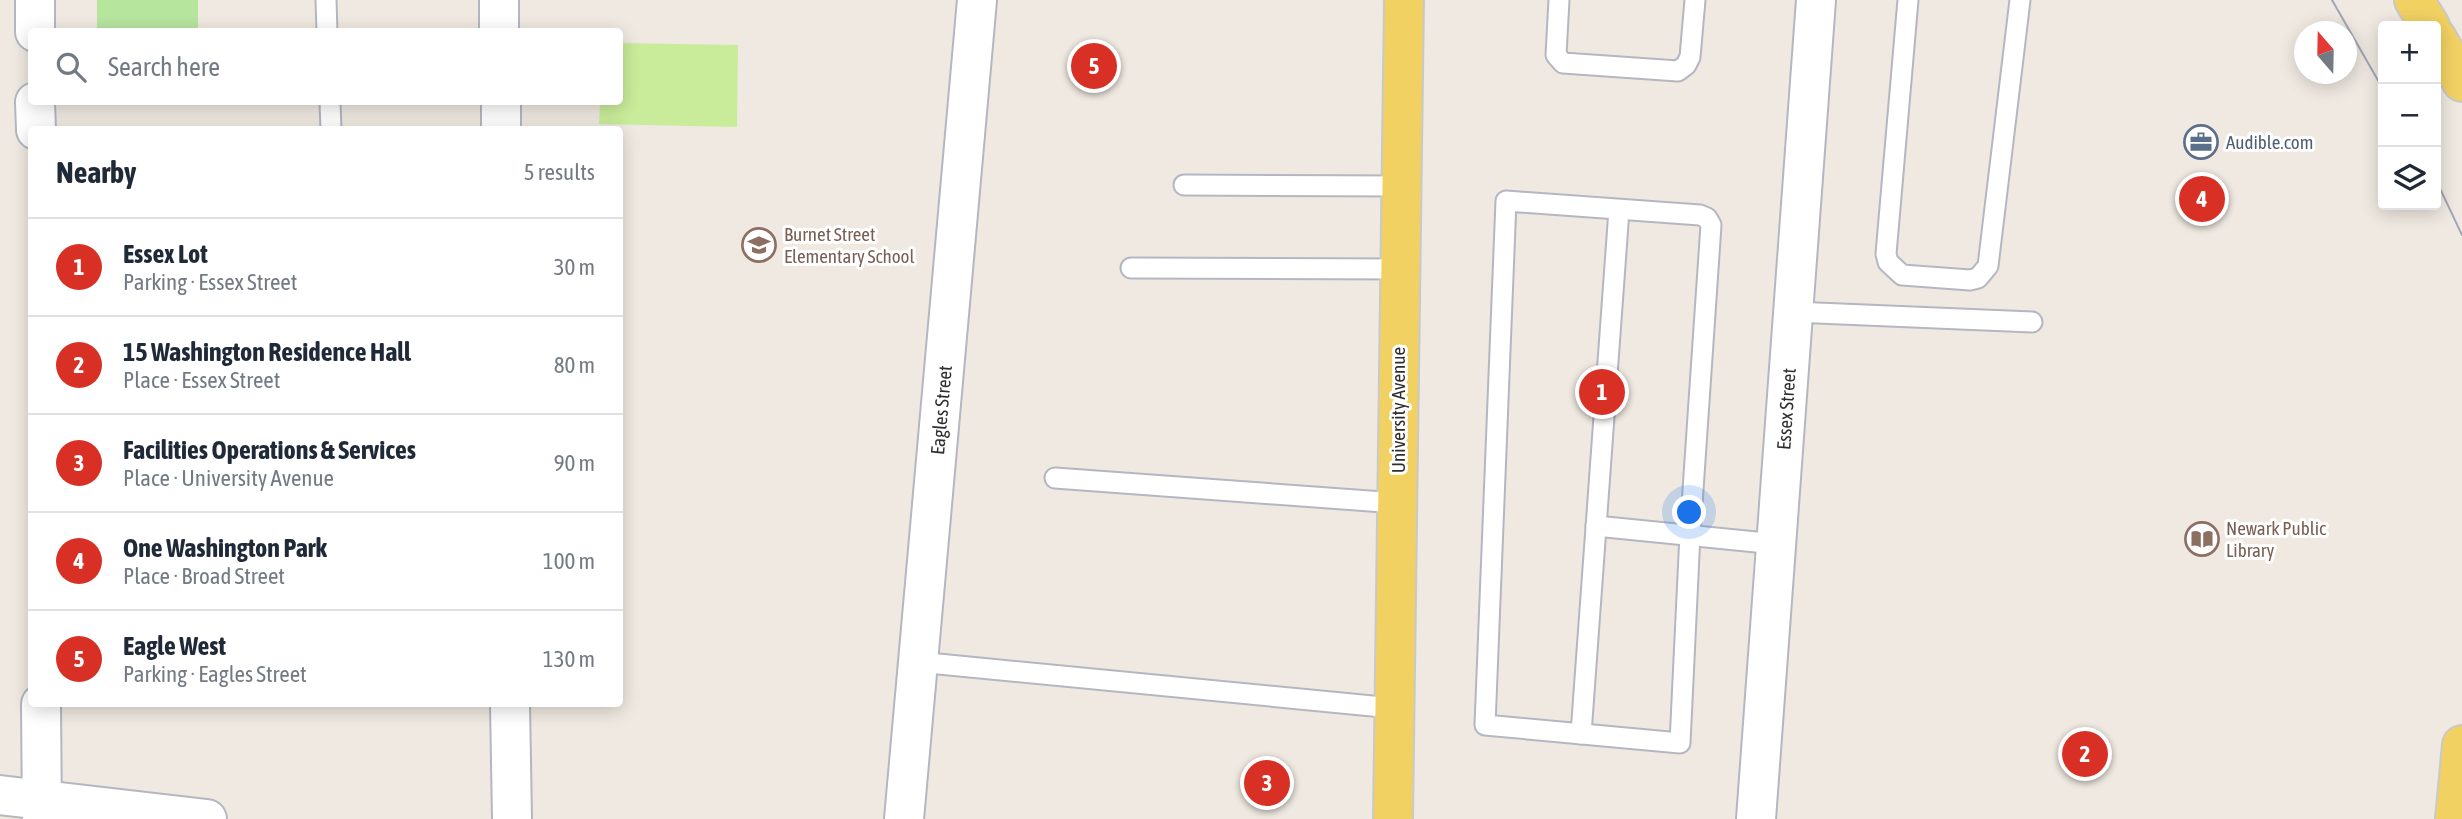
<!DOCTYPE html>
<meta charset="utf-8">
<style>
:root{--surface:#fff;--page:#f2f2f3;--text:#1f2937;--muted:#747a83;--line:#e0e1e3;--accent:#d93025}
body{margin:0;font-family:"Asap Condensed",sans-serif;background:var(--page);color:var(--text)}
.controls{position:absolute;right:21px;top:21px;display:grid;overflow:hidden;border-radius:7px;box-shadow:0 4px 18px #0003}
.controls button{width:63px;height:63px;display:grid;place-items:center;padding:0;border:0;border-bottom:2px solid var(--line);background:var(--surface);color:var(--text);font:35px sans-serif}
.compass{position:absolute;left:2294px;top:21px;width:63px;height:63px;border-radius:50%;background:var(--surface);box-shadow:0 4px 18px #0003;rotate:340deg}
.you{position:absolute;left:1690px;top:513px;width:24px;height:24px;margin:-18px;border:5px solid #fff;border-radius:50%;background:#1a73e8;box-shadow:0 0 0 10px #1a73e833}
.badge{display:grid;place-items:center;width:46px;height:46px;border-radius:50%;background:var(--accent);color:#fff;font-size:23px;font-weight:700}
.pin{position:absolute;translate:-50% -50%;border:4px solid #fff;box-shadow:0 2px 7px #0006}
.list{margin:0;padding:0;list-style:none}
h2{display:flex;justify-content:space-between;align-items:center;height:91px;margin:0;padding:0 28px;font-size:30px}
h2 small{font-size:23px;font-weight:400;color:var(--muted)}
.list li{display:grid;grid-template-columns:46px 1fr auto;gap:21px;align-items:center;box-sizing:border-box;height:98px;padding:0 28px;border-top:2px solid var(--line)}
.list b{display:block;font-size:26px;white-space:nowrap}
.list p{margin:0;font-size:23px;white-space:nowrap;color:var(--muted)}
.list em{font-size:23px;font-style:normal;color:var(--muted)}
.icon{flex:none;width:38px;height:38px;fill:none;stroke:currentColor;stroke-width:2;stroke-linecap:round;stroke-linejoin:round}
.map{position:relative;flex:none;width:2462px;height:819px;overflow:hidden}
.search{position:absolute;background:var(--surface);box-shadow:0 4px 18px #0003;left:28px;top:28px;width:595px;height:77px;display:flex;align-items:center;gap:18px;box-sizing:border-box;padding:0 24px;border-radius:7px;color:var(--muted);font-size:26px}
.panel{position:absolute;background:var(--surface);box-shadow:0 4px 18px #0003;left:28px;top:126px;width:595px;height:581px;border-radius:7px}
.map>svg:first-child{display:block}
.green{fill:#b6e59e}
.pitch{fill:#c9ec9a}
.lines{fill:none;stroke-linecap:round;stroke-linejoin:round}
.lane-casing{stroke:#b4b7c1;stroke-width:23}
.street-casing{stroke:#b4b7c1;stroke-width:42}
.secondary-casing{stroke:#b4b7c1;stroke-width:42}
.primary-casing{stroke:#c9c9c9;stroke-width:42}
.lane{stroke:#fff;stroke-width:19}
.street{stroke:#fff;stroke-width:38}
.secondary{stroke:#fff;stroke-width:38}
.primary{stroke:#f2d163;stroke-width:38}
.tram{stroke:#a3a6b8;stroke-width:2}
.labels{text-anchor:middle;stroke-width:6;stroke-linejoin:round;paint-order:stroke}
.service-label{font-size:19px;fill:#4e5e75;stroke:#fff;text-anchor:start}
.education-label{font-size:19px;fill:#785e54;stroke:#fff;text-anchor:start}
.street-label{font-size:19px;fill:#2e2e2e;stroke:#fff}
</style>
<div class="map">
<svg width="2462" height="819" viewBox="0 0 2462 819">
<rect width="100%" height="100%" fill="#efe9e1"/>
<g class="green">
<rect x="97" y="0" width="101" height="31"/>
<path d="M96 102H196L195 105H96Z"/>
</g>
<path class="pitch" d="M620 43 738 45 737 127 599 124 600 102H620Z"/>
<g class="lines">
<g class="lane-casing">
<g id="lane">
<path d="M326 0 327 32"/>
<path d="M1559 0 1556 55 1563 63 1678 71 1686 65 1690 57 1695 0"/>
<path d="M1908 0 1886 254 1888 262 1902 275 1970 280 1978 278 1988 266 2020 0"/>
<path d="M330 102 331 130"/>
<path d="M1184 185 1401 186"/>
<path d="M1506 201 1700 215 1707 218 1711 225 1690 534 1680 743 1485 725Z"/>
<path d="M1131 268 1399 269"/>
<path d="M1793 312 2032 322"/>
<path d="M1055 478 1397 503"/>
<path d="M1596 526 1776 544"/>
<path d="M918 662 1393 708"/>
<path d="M1581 734 1619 210"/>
</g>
</g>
<g class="street-casing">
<g id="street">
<path d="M499 0V32"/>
<path d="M501 102V130"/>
<path d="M510 704 512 819"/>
<path d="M904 819 977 0"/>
<path d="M1756 819 1816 0"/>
</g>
</g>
<g class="secondary-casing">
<g id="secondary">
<path d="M35 0V32"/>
<path d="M35 102 36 130"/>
<path d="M41 704 42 819"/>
<path d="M0 795 207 819"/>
</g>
</g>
<g class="primary-casing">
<g id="primary">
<path d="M2414 0 2430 26"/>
<path d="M2436 37 2462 82"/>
<path d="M1393 819 1404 0"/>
<path d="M2455 819 2462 745"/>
</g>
</g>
<use href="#lane" class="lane"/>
<use href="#street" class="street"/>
<use href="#secondary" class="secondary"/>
<use href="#primary" class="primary"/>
<g class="tram">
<path d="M2332 0 2383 89"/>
<path d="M2436 180 2462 235"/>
</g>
</g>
<defs>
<g id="office-ring" transform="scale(1.75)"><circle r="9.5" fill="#fff" stroke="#5c6f8a" stroke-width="1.5"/><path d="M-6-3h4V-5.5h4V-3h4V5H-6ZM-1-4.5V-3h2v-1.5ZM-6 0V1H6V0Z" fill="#5c6f8a"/></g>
<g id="school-ring" transform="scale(1.75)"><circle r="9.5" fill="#fff" stroke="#8d6e63" stroke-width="1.5"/><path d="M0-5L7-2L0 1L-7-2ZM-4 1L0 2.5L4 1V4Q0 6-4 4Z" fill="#8d6e63"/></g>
<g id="library-ring" transform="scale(1.75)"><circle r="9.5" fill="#fff" stroke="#8d6e63" stroke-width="1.5"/><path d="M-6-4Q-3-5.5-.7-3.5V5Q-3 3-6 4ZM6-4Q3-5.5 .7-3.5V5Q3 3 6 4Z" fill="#8d6e63"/></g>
</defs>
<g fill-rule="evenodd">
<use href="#office-ring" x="2201" y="142"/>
<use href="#school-ring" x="759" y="245"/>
<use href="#library-ring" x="2202" y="539"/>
</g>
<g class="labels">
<g class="service-label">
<text x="2226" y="149">Audible.com</text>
</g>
<g class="education-label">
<text x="784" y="241">Burnet Street<tspan x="784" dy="22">Elementary School</tspan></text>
<text x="2226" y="535">Newark Public<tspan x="2226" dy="22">Library</tspan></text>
</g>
<g class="street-label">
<text transform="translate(1786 409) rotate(-86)" y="7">Essex Street</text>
<text transform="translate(941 410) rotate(-85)" y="7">Eagles Street</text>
<text transform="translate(1398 410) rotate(-90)" y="7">University Avenue</text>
</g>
</g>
</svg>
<div class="controls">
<button>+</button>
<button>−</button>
<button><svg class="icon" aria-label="layers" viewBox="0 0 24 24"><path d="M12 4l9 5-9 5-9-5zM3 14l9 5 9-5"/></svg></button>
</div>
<svg class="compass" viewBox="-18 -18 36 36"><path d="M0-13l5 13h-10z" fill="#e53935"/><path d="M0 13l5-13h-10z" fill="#747a83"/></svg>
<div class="you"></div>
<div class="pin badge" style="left:1602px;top:392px">1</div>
<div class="pin badge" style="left:2085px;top:754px">2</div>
<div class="pin badge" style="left:1267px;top:783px">3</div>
<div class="pin badge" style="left:2202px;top:199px">4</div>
<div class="pin badge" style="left:1094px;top:66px">5</div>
<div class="search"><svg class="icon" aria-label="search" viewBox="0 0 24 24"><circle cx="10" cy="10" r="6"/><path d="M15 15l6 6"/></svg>Search here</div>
<section class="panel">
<h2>Nearby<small>5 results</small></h2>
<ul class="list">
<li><span class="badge">1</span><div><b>Essex Lot</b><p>Parking · Essex Street</p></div><em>30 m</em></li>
<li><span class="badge">2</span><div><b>15 Washington Residence Hall</b><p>Place · Essex Street</p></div><em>80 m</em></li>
<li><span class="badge">3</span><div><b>Facilities Operations &amp; Services</b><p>Place · University Avenue</p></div><em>90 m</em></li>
<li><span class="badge">4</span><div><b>One Washington Park</b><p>Place · Broad Street</p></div><em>100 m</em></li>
<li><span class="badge">5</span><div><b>Eagle West</b><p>Parking · Eagles Street</p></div><em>130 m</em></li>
</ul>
</section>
</div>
